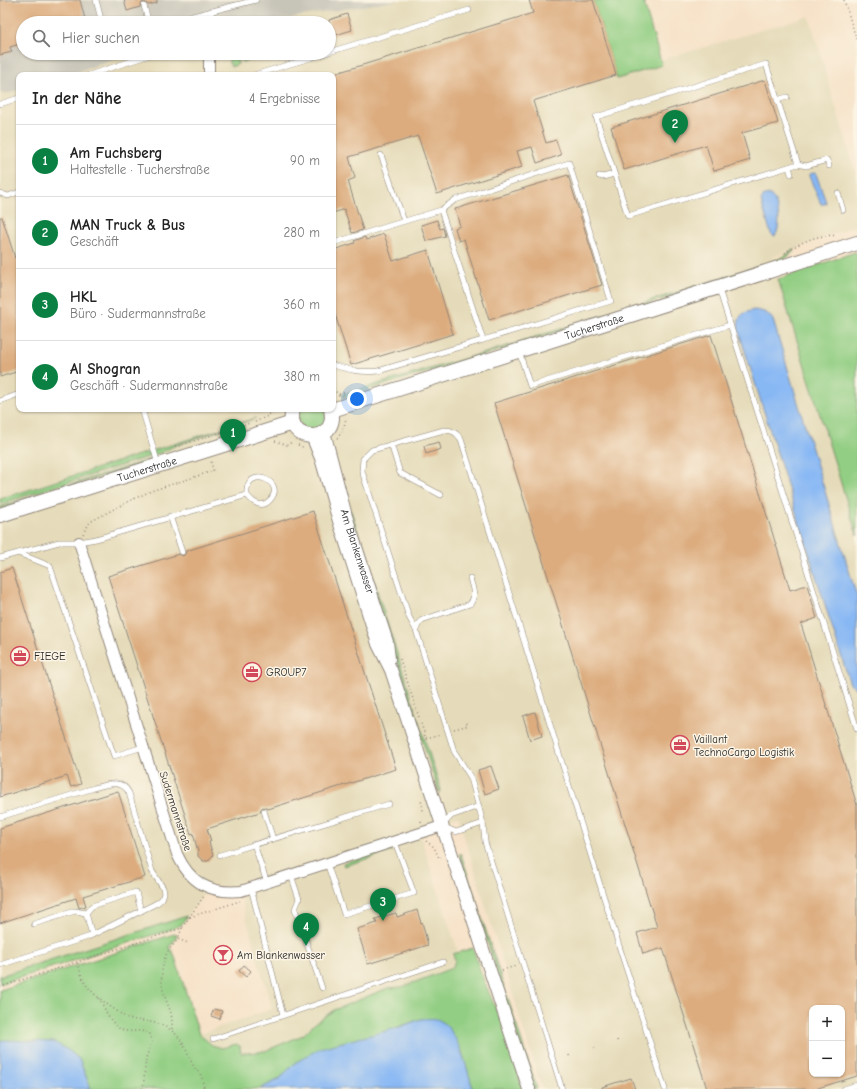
<!DOCTYPE html>
<html lang="de">
<meta charset="utf-8">
<style>
:root{--surface:#fff;--page:#f6f6f6;--text:#222;--muted:#767676;--line:#e0e0e0;--accent:#0b8043}
body{margin:0;font-family:"Comic Neue",sans-serif;background:var(--page);color:var(--text)}
.controls{position:absolute;right:12px;bottom:12px;display:grid;overflow:hidden;border-radius:8px;box-shadow:0 1px 3px #0004}
.controls button{width:36px;height:36px;display:grid;place-items:center;padding:0;border:0;border-bottom:1px solid var(--line);background:var(--surface);color:var(--text);font:20px sans-serif}
.you{position:absolute;left:357px;top:399px;width:14px;height:14px;margin:-10px;border:3px solid #fff;border-radius:50%;background:#1a73e8;box-shadow:0 0 0 6px #1a73e833}
.badge{display:grid;place-items:center;width:26px;height:26px;border-radius:50%;background:var(--accent);color:#fff;font-size:13px;font-weight:700}
.pin{position:absolute;translate:-50% -33px;filter:drop-shadow(0 1px 2px #0008)}
.pin::after{content:'';position:absolute;top:21px;width:14px;height:12px;background:inherit;clip-path:polygon(0 0,100% 0,50% 100%)}
.list{margin:0;padding:0;list-style:none}
h2{display:flex;justify-content:space-between;align-items:center;height:52px;margin:0;padding:0 16px;font-size:17px}
h2 small{font-size:13px;font-weight:400;color:var(--muted)}
.list li{display:grid;grid-template-columns:26px 1fr auto;gap:12px;align-items:center;box-sizing:border-box;height:72px;padding:0 16px;border-top:1px solid var(--line)}
.list b{display:block;font-size:15px;white-space:nowrap}
.list p{margin:0;font-size:13px;white-space:nowrap;color:var(--muted)}
.list em{font-size:13px;font-style:normal;color:var(--muted)}
.icon{flex:none;width:22px;height:22px;fill:none;stroke:currentColor;stroke-width:2;stroke-linecap:round;stroke-linejoin:round}
.map{position:relative;flex:none;width:857px;height:1089px;overflow:hidden}
.search{position:absolute;background:var(--surface);box-shadow:0 1px 3px #0004;left:16px;top:16px;width:320px;height:44px;display:flex;align-items:center;gap:10px;box-sizing:border-box;padding:0 14px;border-radius:22px;color:var(--muted);font-size:15px}
.panel{position:absolute;background:var(--surface);box-shadow:0 1px 3px #0004;left:16px;top:72px;width:320px;height:340px;border-radius:8px}
.map>svg:first-child{display:block}
.built{fill:#e5dbba;fill-rule:evenodd}
.industrial{fill:#c7c5b8}
.green{fill:#92ce83;stroke:#5e7c57}
.water{fill:#88b8f4;stroke:#5a7290}
.building{fill:#dcac7e;fill-rule:evenodd}
.lines{fill:none;stroke-linecap:round;stroke-linejoin:round}
.service-casing{stroke:#90867a;stroke-width:6}
.minor-casing{stroke:#90867a;stroke-width:12}
.tertiary-casing{stroke:#90867a;stroke-width:14}
.secondary-casing{stroke:#90867a;stroke-width:16}
.path{stroke:#90867a;stroke-width:1.5;stroke-dasharray:1 3;stroke-linecap:butt}
.service{stroke:#fff;stroke-width:5}
.minor{stroke:#fff;stroke-width:10}
.tertiary{stroke:#fff;stroke-width:12}
.secondary{stroke:#fff;stroke-width:14}
.labels{text-anchor:middle;stroke-width:3;stroke-linejoin:round;paint-order:stroke}
.street-label{font-size:11px;fill:#2b2b2b;stroke:#fcf5e5}
.poi-label{font-size:11px;fill:#2b2b2b;stroke:#fcf5e5;text-anchor:start}
</style>
<div class="map">
<svg width="857" height="1089" viewBox="0 0 857 1089">
<rect width="100%" height="100%" fill="#fcf5e5"/>
<filter id="ink" filterUnits="userSpaceOnUse"><feTurbulence type="fractalNoise" baseFrequency=".025" numOctaves="2"/><feDisplacementMap in="SourceGraphic" scale="8" xChannelSelector="R" yChannelSelector="G"/><feConvolveMatrix kernelMatrix="1 2 1 2 8 2 1 2 1" color-interpolation-filters="sRGB"/></filter>
<filter id="wash" filterUnits="userSpaceOnUse"><feTurbulence type="fractalNoise" baseFrequency=".012" numOctaves="4" result="noise"/><feDisplacementMap in="SourceGraphic" scale="16" xChannelSelector="R" yChannelSelector="G"/><feGaussianBlur stdDeviation="0.9" result="paint"/><feColorMatrix in="noise" values="0 0 0 0 0 0 0 0 0 0 0 0 0 0 0 0 0 1.4 0 .05"/><feComposite in="paint" operator="in"/></filter>
<g filter="url(#wash)">
<rect width="100%" height="100%" fill="#f6e2c8"/>
<path class="built" d="M400 0H643L661 60 809 16 857 178V225L773 257 778 279 857 535V1089H542L458 816 418 829 458 952 453 954 455 961 452 968 402 987 388 988 334 1010 315 1023 303 1035 265 1051 248 1053H241L230 1045 222 1048 212 1045 199 1034 272 1009 246 918 239 887 233 888 211 885 187 916 0 976V93H10L19 90V409H333V75H67L136 53H329V23H260ZM812 1008H842V1074H812Z"/>
<path class="industrial" d="M0 0H400L260 23H23V53H136L67 75H19V90L10 93H0Z"/>
<g class="green">
<path d="M593 0H643L662 65 617 79Z"/>
<path d="M229 53H238L239 58 243 57 242 53H272C264 55 249 62 242 62L240 60 237 59 238 64 234 66H231L229 63Z"/>
<path d="M796 248 791 254 783 260 660 300 659 298 768 263 783 257Z"/>
<path d="M855 252 857 253V535L778 279Z"/>
<path d="M658 298V300L481 356 343 397 344 394 488 352Z"/>
<path d="M299 409H325L326 422 315 430 305 429 299 422Z"/>
<path d="M256 418 174 446 163 452 0 504V499Z"/>
<path d="M152 459 151 461 0 509V507Z"/>
<path d="M351 511 441 790 440 793 438 789 348 512Z"/>
<path d="M391 848 392 851 344 866 343 863Z"/>
<path d="M459 854H461L537 1089H534Z"/>
<path d="M187 916 181 925 169 930 0 984V976Z"/>
<path d="M174 934 177 935 175 940 169 947 174 954 199 1034 212 1045 222 1048 236 1044 240 1046 241 1053H248L265 1051 303 1035 315 1023 334 1010 388 988 402 987 452 968 455 961 453 954 473 948 482 976 503 1025 523 1089H473L462 1052 447 1027 421 1019 295 1063 279 1079 260 1089H91L79 1059 54 1042 0 1041V990Z"/>
</g>
<g class="water">
<path d="M814 173 816 174 826 202 825 204H821L809 176V174Z"/>
<path d="M769 194C779 201 782 226 775 236H773L771 234 761 201 764 196Z"/>
<path d="M754 310C764 311 768 313 773 320L857 597V689L850 684 738 329C738 316 741 313 754 310Z"/>
<path d="M421 1019C426 1019 433 1018 437 1019 458 1028 467 1069 473 1089H260L279 1079 295 1063 320 1048 394 1029Z"/>
<path d="M5 1040 54 1042 68 1050 79 1059 91 1089H0V1041Z"/>
</g>
<g id="blocks">
<g class="building">
<path d="M0 0H80L86 23H23V42H20V44L10 47 12 52 0 55Z"/>
<path d="M124 0H157V3L148 5 146 3 143 2 141 4 140 7 127 11Z"/>
<path d="M529 0H593L616 75 533 101 546 143 556 140 561 155 537 163 532 147 517 151 522 167 437 194 418 136 349 157 355 178 348 181 363 230 352 233 344 209 333 213V74L533 13Z"/>
<path d="M347 14 352 30 329 37V20Z"/>
<path d="M765 80 778 123 742 133 750 160 714 171 706 145 624 170 611 127Z"/>
<path d="M568 175 602 285 489 320 464 239 459 241 455 228 460 226 455 209Z"/>
<path d="M0 217H2L15 258 19 256V371L0 377Z"/>
<path d="M437 220 440 229 443 228 445 236 426 241 421 225Z"/>
<path d="M384 234 393 261 428 250 453 334 351 365 333 308V250L355 243 354 241 365 237 366 240Z"/>
<path d="M711 335 790 590 807 585 817 618 801 624 857 805V1076L815 1089H707L663 948 643 954 637 933 657 927 494 403ZM812 1008H842V1074H812Z"/>
<path d="M439 442 441 449 426 454 424 446Z"/>
<path d="M313 511 396 769 268 809 263 807 261 809 260 812 207 829 211 841 209 842 213 855 208 861H203L198 856V852L193 833 191 834 108 576 179 554 183 556 185 554 186 551Z"/>
<path d="M12 568 81 784 71 787 67 776 0 797V572Z"/>
<path d="M535 712 542 736 530 740 523 716Z"/>
<path d="M491 766 499 789 485 794 478 770Z"/>
<path d="M118 791 145 877 83 896 86 906 79 908 76 898 0 923V828Z"/>
<path d="M417 910 421 923 422 922 428 945 368 964 357 929 377 923 375 919 396 913 397 917Z"/>
<path d="M244 965 251 971 246 977 239 971Z"/>
<path d="M214 1009 222 1011 220 1019 211 1016Z"/>
<path d="M631 1078 635 1089H602V1087Z"/>
</g>
</g>
</g>
<g filter="url(#ink)">
<use href="#blocks" fill-opacity="0" stroke="#90867a" stroke-width="1"/>
<g class="lines">
<g class="service-casing">
<g id="service">
<path d="M96 0 102 23"/>
<path d="M144 6 149 23"/>
<path d="M211 11 212 23"/>
<path d="M165 23 256 0"/>
<path d="M329 52 469 10"/>
<path d="M766 64 798 164 628 216 596 117Z"/>
<path d="M89 75 156 53"/>
<path d="M254 75 327 53"/>
<path d="M777 100 787 97"/>
<path d="M0 104 19 98"/>
<path d="M381 155 404 221"/>
<path d="M798 164 806 166 827 160 829 166"/>
<path d="M789 167 791 174"/>
<path d="M599 176 603 177 614 174"/>
<path d="M0 193 8 196 19 192"/>
<path d="M838 193 843 210"/>
<path d="M333 243 441 210 455 200 569 163 611 301 483 340 441 210"/>
<path d="M719 289 857 729"/>
<path d="M519 351 530 386 730 325"/>
<path d="M333 365C349 370 361 373 378 371L483 340"/>
<path d="M0 401 19 394"/>
<path d="M142 409 158 464"/>
<path d="M391 444 400 473 441 495"/>
<path d="M170 516 182 552"/>
<path d="M18 553 50 566 114 756 143 747"/>
<path d="M0 558 59 542H79L96 539 247 495C244 464 288 481 270 500 262 509 253 503 247 495"/>
<path d="M416 630 418 625 422 620 470 604C477 596 472 587 470 578"/>
<path d="M479 806 451 816 442 826 456 832 483 823"/>
<path d="M264 811 273 839"/>
<path d="M0 817 94 788C106 785 122 778 129 793L152 871 163 888 164 893 162 899 157 903 88 937 0 965"/>
<path d="M254 844 267 883"/>
<path d="M220 855 389 804"/>
<path d="M327 863 344 914 414 893 395 842"/>
<path d="M291 875 299 899 295 909 322 988"/>
<path d="M251 888 283 1015"/>
<path d="M34 924 75 911 86 913"/>
<path d="M92 935 86 913 92 906 136 892 141 911"/>
<path d="M213 1039 443 962"/>
<path d="M562 1089 485 842 483 823 471 778 454 751 416 630 409 617 362 471 363 459 372 450 444 430C452 430 456 432 461 439L620 949 665 1089"/>
<path d="M844 1089 857 1085"/>
</g>
</g>
<g class="minor-casing">
<g id="minor">
<path d="M209 75V58"/>
<path d="M79 542 177 854C190 883 210 894 241 891L442 826"/>
</g>
</g>
<g class="tertiary-casing">
<g id="tertiary">
<path id="s1" d="M324 432 346 516 387 642 389 659"/>
<path d="M312 436 321 458 339 521 378 644 391 670 529 1089"/>
</g>
</g>
<g class="secondary-casing">
<g id="secondary">
<path d="M293 409C283 444 340 446 331 409"/>
<path id="s2" d="M332 410 857 243"/>
<path id="s3" d="M0 515 293 423"/>
</g>
</g>
<g class="path">
<path d="M844 0 857 41"/>
<path d="M276 53 278 61"/>
<path d="M785 253C798 243 820 233 837 236"/>
<path d="M333 389 340 396"/>
<path d="M339 394 347 392"/>
<path d="M255 422 266 417 276 409"/>
<path d="M337 439C342 432 345 426 346 417"/>
<path d="M275 441 287 445 292 442"/>
<path d="M298 445 305 448"/>
<path d="M175 447 250 423"/>
<path d="M83 534 90 522 127 502 151 491 213 471 211 460"/>
<path d="M400 659 427 742"/>
<path d="M454 729 466 726 465 724 467 723"/>
<path d="M426 738 441 734"/>
<path d="M421 822C423 814 424 809 421 801L423 800"/>
<path d="M426 841 434 847 439 858 441 857"/>
<path d="M190 917 240 901"/>
<path d="M182 928 178 939 188 943"/>
<path d="M77 963C80 969 81 976 85 983 94 997 112 1007 125 1017 137 1022 150 1020 161 1025 182 1033 184 1047 193 1065 195 1069 198 1071 200 1074 203 1078 203 1085 204 1089"/>
<path d="M502 970 516 966"/>
<path d="M0 987 182 928 204 896"/>
<path d="M99 998C106 1010 112 1030 128 1031 137 1032 140 1029 150 1034L152 1041 146 1058 143 1089"/>
<path d="M172 1029C173 1009 167 1007 163 990 160 978 162 962 168 951 171 947 175 943 178 939"/>
<path d="M617 1040 618 1043"/>
<path d="M595 1047 596 1050"/>
<path d="M569 1055 570 1058"/>
</g>
<use href="#service" class="service"/>
<use href="#minor" class="minor"/>
<use href="#tertiary" class="tertiary"/>
<use href="#secondary" class="secondary"/>
</g>
</g>
<defs>
<g id="office-ring" transform="scale(1)"><circle r="9.5" fill="#fcf5e5" stroke="#d1495b" stroke-width="1.5"/><path d="M-6-3h4V-5.5h4V-3h4V5H-6ZM-1-4.5V-3h2v-1.5ZM-6 0V1H6V0Z" fill="#d1495b"/></g>
<g id="bar-ring" transform="scale(1)"><circle r="9.5" fill="#fcf5e5" stroke="#d1495b" stroke-width="1.5"/><path d="M-6-5H6L.8 .8V4.5H3.5V6h-7V4.5H-.8V.8Z" fill="#d1495b"/></g>
</defs>
<g fill-rule="evenodd">
<use href="#office-ring" x="20" y="656"/>
<use href="#office-ring" x="252" y="672"/>
<use href="#office-ring" x="680" y="745"/>
<use href="#bar-ring" x="223" y="955"/>
</g>
<g class="labels">
<g class="street-label">
<text dy="4" stroke="none"><textPath href="#s2" startOffset="275">Tucherstraße</textPath></text>
<text dy="4" stroke="none"><textPath href="#s3" startOffset="154">Tucherstraße</textPath></text>
<text dy="4" stroke="none"><textPath href="#s1" startOffset="124">Am Blankenwasser</textPath></text>
<text transform="translate(176 811) rotate(72)" y="4">Sudermannstraße</text>
</g>
<g class="poi-label">
<text x="34" y="660">FIEGE</text>
<text x="266" y="676">GROUP7</text>
<text x="694" y="743">Vaillant<tspan x="694" dy="13">TechnoCargo Logistik</tspan></text>
<text x="237" y="959">Am Blankenwasser</text>
</g>
</g>
</svg>
<div class="controls">
<button>+</button>
<button>−</button>
</div>
<div class="you"></div>
<div class="pin badge" style="left:233px;top:452px">1</div>
<div class="pin badge" style="left:675px;top:143px">2</div>
<div class="pin badge" style="left:383px;top:921px">3</div>
<div class="pin badge" style="left:306px;top:946px">4</div>
<div class="search"><svg class="icon" aria-label="search" viewBox="0 0 24 24"><circle cx="10" cy="10" r="6"/><path d="M15 15l6 6"/></svg>Hier suchen</div>
<section class="panel">
<h2>In der Nähe<small>4 Ergebnisse</small></h2>
<ul class="list">
<li><span class="badge">1</span><div><b>Am Fuchsberg</b><p>Haltestelle · Tucherstraße</p></div><em>90 m</em></li>
<li><span class="badge">2</span><div><b>MAN Truck &amp; Bus</b><p>Geschäft</p></div><em>280 m</em></li>
<li><span class="badge">3</span><div><b>HKL</b><p>Büro · Sudermannstraße</p></div><em>360 m</em></li>
<li><span class="badge">4</span><div><b>Al Shogran</b><p>Geschäft · Sudermannstraße</p></div><em>380 m</em></li>
</ul>
</section>
</div>
